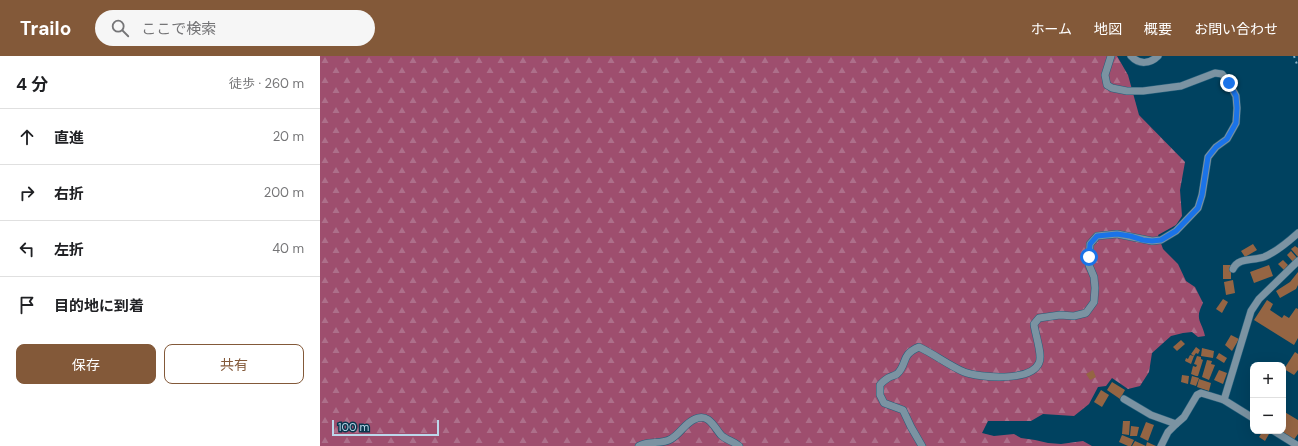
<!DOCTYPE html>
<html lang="ja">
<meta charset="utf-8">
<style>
:root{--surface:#fff;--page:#f6f6f6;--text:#202124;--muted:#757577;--line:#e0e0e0;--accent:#835939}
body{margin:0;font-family:"DM Sans","Noto Sans JP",sans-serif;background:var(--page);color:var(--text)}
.controls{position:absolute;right:12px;bottom:12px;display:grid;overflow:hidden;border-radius:8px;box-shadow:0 4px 16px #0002}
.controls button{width:36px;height:36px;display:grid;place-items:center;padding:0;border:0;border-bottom:1px solid var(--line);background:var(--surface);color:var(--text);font:20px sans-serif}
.scale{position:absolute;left:12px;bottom:10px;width:107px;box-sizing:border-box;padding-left:4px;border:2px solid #bcd8eb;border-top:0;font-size:11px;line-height:14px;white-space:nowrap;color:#bcd8eb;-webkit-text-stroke:3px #09374e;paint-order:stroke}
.stop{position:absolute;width:12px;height:12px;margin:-9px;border:3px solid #1a73e8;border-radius:50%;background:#fff}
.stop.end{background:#1a73e8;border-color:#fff;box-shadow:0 1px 4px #0008}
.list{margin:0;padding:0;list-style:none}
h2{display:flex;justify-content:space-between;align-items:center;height:52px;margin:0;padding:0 16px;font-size:17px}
h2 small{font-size:13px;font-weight:400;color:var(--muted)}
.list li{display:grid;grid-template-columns:26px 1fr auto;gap:12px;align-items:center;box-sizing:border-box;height:56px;padding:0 16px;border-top:1px solid var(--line)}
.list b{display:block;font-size:15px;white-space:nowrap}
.list em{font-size:13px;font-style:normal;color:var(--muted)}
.actions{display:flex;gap:8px;padding:12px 16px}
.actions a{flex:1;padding:9px 0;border:1px solid var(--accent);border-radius:8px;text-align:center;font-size:14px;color:var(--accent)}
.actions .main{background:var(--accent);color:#fff}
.icon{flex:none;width:22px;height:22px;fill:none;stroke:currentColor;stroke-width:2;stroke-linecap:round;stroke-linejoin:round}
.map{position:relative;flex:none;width:978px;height:390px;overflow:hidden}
header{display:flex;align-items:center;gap:24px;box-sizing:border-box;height:56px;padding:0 20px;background:var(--accent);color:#fff}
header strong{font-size:19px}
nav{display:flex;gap:22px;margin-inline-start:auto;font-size:14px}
.search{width:280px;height:36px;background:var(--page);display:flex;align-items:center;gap:10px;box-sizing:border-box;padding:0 14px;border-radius:22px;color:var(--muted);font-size:15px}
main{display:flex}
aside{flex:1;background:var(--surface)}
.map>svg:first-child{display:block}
.forest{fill:url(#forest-firs)}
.building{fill:#956543}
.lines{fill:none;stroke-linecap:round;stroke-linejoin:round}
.minor-casing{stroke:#26607c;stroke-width:8}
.minor{stroke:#7b93a2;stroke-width:7}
.rail{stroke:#8cb2c7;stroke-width:2;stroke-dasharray:2 4;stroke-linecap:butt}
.route{stroke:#1a73e8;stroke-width:5}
</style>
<header>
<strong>Trailo</strong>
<div class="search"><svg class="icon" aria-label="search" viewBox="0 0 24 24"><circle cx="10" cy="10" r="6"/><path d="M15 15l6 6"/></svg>ここで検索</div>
<nav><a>ホーム</a><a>地図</a><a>概要</a><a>お問い合わせ</a></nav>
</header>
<main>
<aside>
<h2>4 分<small>徒歩 · 260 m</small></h2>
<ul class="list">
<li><svg class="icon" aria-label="ahead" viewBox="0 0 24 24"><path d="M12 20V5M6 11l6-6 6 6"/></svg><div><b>直進</b></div><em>20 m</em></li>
<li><svg class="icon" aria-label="right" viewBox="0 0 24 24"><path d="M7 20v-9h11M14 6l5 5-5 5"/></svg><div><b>右折</b></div><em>200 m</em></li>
<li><svg class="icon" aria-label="left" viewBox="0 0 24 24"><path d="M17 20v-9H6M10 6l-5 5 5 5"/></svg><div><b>左折</b></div><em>40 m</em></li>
<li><svg class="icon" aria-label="arrive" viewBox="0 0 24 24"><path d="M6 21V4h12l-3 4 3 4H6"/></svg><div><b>目的地に到着</b></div></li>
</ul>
<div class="actions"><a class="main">保存</a><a>共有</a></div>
</aside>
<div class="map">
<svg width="978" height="390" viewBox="0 0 978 390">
<defs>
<pattern id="forest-firs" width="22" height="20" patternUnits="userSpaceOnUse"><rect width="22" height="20" fill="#9e4e6e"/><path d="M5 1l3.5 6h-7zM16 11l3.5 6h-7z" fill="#ad6f8a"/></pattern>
</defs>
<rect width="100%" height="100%" fill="#004260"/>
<path class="forest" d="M0 0H797L808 19 819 59 865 106 860 134 862 160 856 169 838 179 843 193 858 208 866 225 875 231 883 247C874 264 882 265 885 280L878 281 872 276 863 277 851 280 832 297 829 316 820 330 808 333 792 322 786 330 778 331 769 348 754 360 723 358 711 365H668L662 377 674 380 694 378 701 382 715 384 728 387 741 388 763 385 772 390H0Z"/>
<g class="building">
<path d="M933 188 937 194 925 201 921 195Z"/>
<path d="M975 190 978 192V201L971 193Z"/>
<path d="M971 195 977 202 973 206 967 199Z"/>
<path d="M963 204 968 209 964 214 958 208Z"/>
<rect x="903" y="209" width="8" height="14"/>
<path d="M949 209 953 220 934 227 930 216Z"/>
<path d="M978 216V229L976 233 960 242 956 235 970 226Z"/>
<path d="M913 224 915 237 906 239 904 226Z"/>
<path d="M903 243 908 246 902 257 896 253Z"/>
<path d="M947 244 953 248 950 254 962 262 964 259 969 262 976 252 978 253V282L974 289 934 264Z"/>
<path d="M911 279 919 283 912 295 905 289Z"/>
<path d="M861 284 865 288 857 295 853 291Z"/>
<path d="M876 291 880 294 878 298 876 297 874 300 871 298Z"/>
<path d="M882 292 894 295 893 302 881 300Z"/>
<path d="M975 296 978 298V314L974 319 964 313Z"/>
<path d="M899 297 907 302 904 307 896 302Z"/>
<path d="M870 299 874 300 871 308 865 305 866 302 868 303Z"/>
<path d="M877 300 881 301V303L883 304 878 320H876L871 318 873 310 876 311 877 309 874 308Z"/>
<path d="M887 304 892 305 891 308 895 309 889 324 882 321Z"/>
<path d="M773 314 776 321 770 324 766 318Z"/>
<path d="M899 314 907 317 903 328 894 324Z"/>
<path d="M862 319 869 320 868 328 861 326Z"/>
<path d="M872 320 879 322 876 330 870 328Z"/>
<path d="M879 323 891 327 889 335 877 331Z"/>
<path d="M792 326 805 334 800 343 787 334Z"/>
<path d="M781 334 789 339 782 351 774 346Z"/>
<path d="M963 355 978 364V378L973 385 957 375H963Z"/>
<path d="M803 365H810L809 379 802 378Z"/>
<path d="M826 366 834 369 828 385 820 381Z"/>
<path d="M811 370 819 371 817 380H810Z"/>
<path d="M943 375H947L949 378 945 385 939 381Z"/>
<path d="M802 379 814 384 811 390H808L799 386Z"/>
<path d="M815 385 826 390 827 386 836 390H812Z"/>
</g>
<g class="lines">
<g class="minor-casing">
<g id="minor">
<path d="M811 0C819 9 830 8 838 0"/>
<path d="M913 213C918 201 933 205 944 201 956 196 968 186 978 177"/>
<path d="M804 343 831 359 856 368"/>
<path d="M904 344 931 255 939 243 978 205"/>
<path d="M954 375 978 390"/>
<path d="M319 390C329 384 341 389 351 383 360 378 365 367 375 363 389 357 394 371 401 379 406 384 413 385 419 390"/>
<path d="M602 390 591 371 583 354 564 347 560 339V329C562 326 565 324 568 322 571 320 574 320 577 318 588 308 580 299 599 291 614 298 628 309 644 316 660 322 711 326 719 307 723 299 715 278 714 268L719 262 740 259 754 260 766 257 774 246 775 232 774 221 769 209 770 188 777 180 797 178 832 185 841 184 856 175 878 152 882 139 888 101 896 91 907 83 916 67 917 52 916 40 909 27 902 18 895 17 861 30 823 35H807L792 32 787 29 785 19 791 0"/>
<path d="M841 390 848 376 856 368 864 361 877 339 881 337 904 344 933 362"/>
</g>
</g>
<use href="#minor" class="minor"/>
<path class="rail" d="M974 0 978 11"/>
</g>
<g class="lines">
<path class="route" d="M769 201 770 188 777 180 797 178 810 180 823 184 832 185 841 184 856 175 878 152 882 139 888 101 896 91 907 83 916 67 917 52 916 40 909 27"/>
</g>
</svg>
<div class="controls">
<button>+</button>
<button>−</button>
</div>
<div class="scale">100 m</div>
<div class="stop" style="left:769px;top:201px"></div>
<div class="stop end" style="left:909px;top:27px"></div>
</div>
</main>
